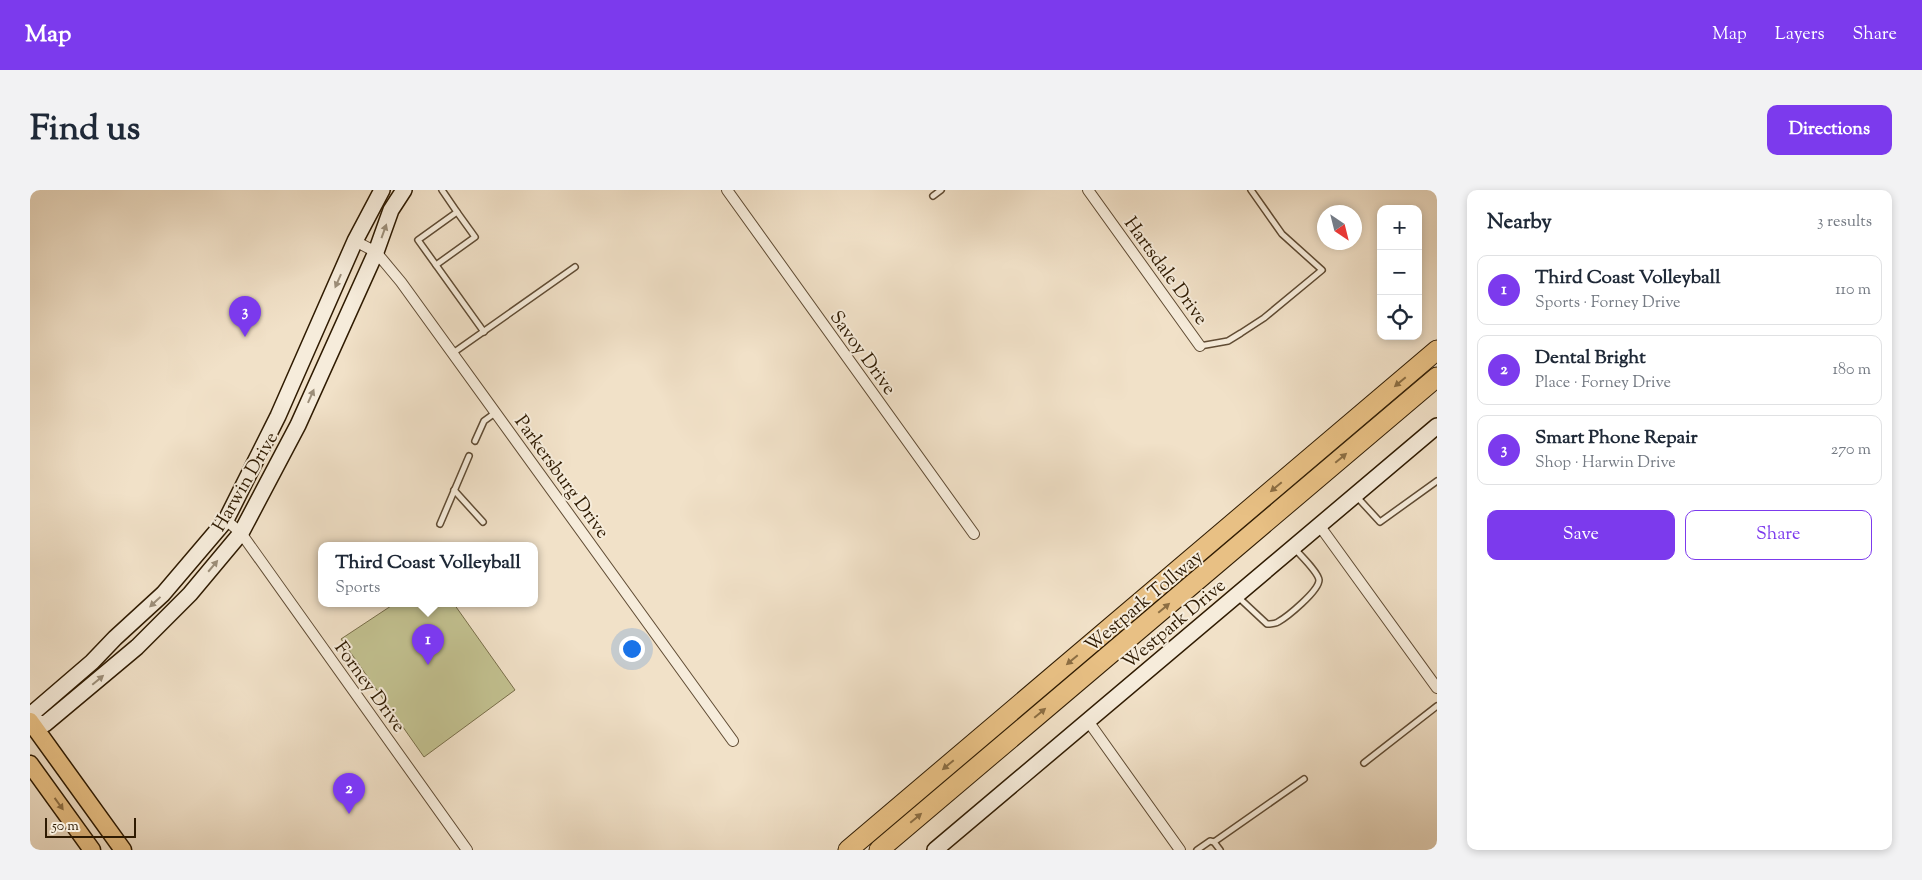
<!DOCTYPE html>
<meta charset="utf-8">
<style>
:root{--surface:#fff;--page:#f2f2f3;--text:#1f2937;--muted:#747a83;--line:#e0e1e3;--accent:#7c3aed}
body{margin:0;font-family:"Sorts Mill Goudy",serif;background:var(--page);color:var(--text)}
.controls{position:absolute;right:15px;top:15px;display:grid;overflow:hidden;border-radius:10px;box-shadow:0 2px 8px #0003}
.controls button{width:45px;height:45px;display:grid;place-items:center;padding:0;border:0;border-bottom:1px solid var(--line);background:var(--surface);color:var(--text);font:25px sans-serif}
.compass{position:absolute;left:1287px;top:15px;width:45px;height:45px;border-radius:50%;background:var(--surface);box-shadow:0 2px 8px #0003;rotate:145deg}
.scale{position:absolute;left:15px;bottom:12px;width:91px;box-sizing:border-box;padding-left:5px;border:2px solid #2f1b02;border-top:0;font-size:14px;line-height:18px;white-space:nowrap;color:#2f1b02;-webkit-text-stroke:4px #f6ecdb;paint-order:stroke}
.you{position:absolute;left:601px;top:458px;width:18px;height:18px;margin:-12px;border:4px solid #fff;border-radius:50%;background:#1a73e8;box-shadow:0 0 0 8px #1a73e833}
.badge{display:grid;place-items:center;width:32px;height:32px;border-radius:50%;background:var(--accent);color:#fff;font-size:16px;font-weight:700}
.pin{position:absolute;translate:-50% -41px;filter:drop-shadow(0 1px 2px #0008)}
.pin::after{content:'';position:absolute;top:26px;width:18px;height:15px;background:inherit;clip-path:polygon(0 0,100% 0,50% 100%)}
.popup{position:absolute;left:288px;top:352px;width:220px;height:65px;box-sizing:border-box;display:grid;place-content:center;border-radius:10px;background:var(--surface);filter:drop-shadow(0 1px 4px #0005);font-size:16px;white-space:nowrap;color:var(--muted)}
.popup b{font-size:19px;color:var(--text)}
.popup::after{content:'';position:absolute;left:50%;top:100%;margin-left:-10px;border:10px solid transparent;border-top-color:var(--surface)}
.list{margin:0;padding:0;list-style:none}
h2{display:flex;justify-content:space-between;align-items:center;height:65px;margin:0;padding:0 20px;font-size:21px}
h2 small{font-size:16px;font-weight:400;color:var(--muted)}
.list li{display:grid;grid-template-columns:32px 1fr auto;gap:15px;align-items:center;box-sizing:border-box;height:70px;margin:0 10px 10px;padding:0 10px;border:1px solid var(--line);border-radius:10px}
.list b{display:block;font-size:19px;white-space:nowrap}
.list p{margin:0;font-size:16px;white-space:nowrap;color:var(--muted)}
.list em{font-size:16px;font-style:normal;color:var(--muted)}
.actions{display:flex;gap:10px;padding:15px 20px}
.actions a{flex:1;padding:11px 0;border:1px solid var(--accent);border-radius:10px;text-align:center;font-size:18px;color:var(--accent)}
.actions .main{background:var(--accent);color:#fff}
.icon{flex:none;width:28px;height:28px;fill:none;stroke:currentColor;stroke-width:2;stroke-linecap:round;stroke-linejoin:round}
.map{position:relative;flex:none;width:1407px;height:660px;overflow:hidden;border-radius:10px}
header{display:flex;align-items:center;gap:30px;box-sizing:border-box;height:70px;padding:0 25px;background:var(--accent);color:#fff}
header strong{font-size:24px}
nav{display:flex;gap:28px;margin-inline-start:auto;font-size:18px}
.intro{display:flex;align-items:center;justify-content:space-between;box-sizing:border-box;height:120px;padding:0 30px}
h1{margin:0;font-size:35px}
.button{padding:12px 22px;border-radius:10px;background:var(--accent);color:#fff;font-size:18px;font-weight:700}
main{display:flex;gap:30px;padding:0 30px}
aside{flex:1;background:var(--surface);border-radius:10px;box-shadow:0 2px 8px #0003}
.map>svg:first-child{display:block}
.green{fill:#c2c190;stroke:#786e49}
.lines{fill:none;stroke-linecap:round;stroke-linejoin:round}
.service-casing{stroke:#604c34;stroke-width:8}
.minor-casing{stroke:#604c34;stroke-width:12}
.secondary-casing{stroke:#2f1b02;stroke-width:18}
.primary-casing{stroke:#2f1b02;stroke-width:19}
.motorway-casing{stroke:#2f1b02;stroke-width:21}
.service{stroke:#f6ecdb;stroke-width:5}
.minor{stroke:#f6ecdb;stroke-width:10}
.secondary{stroke:#f6ecdb;stroke-width:15}
.primary{stroke:#e8c084;stroke-width:16}
.motorway{stroke:#e8c084;stroke-width:19}
.oneway{fill:#9c8e79}
.oneway2{fill:#8c6e43}
.labels{text-anchor:middle;stroke-width:4;stroke-linejoin:round;paint-order:stroke}
.street-label{font-size:19px;fill:#2f1b02;stroke:#f6ecdb}
</style>
<header>
<strong>Map</strong>
<nav><a>Map</a><a>Layers</a><a>Share</a></nav>
</header>
<div class="intro"><h1>Find us</h1><a class="button">Directions</a></div>
<main>
<div class="map">
<svg width="1407" height="660" viewBox="0 0 1407 660">
<rect width="100%" height="100%" fill="#f1e1c8"/>
<filter id="stains"><feTurbulence type="fractalNoise" baseFrequency=".004" numOctaves="4"/><feColorMatrix values="0 0 0 0 .2 0 0 0 0 .09 0 0 0 0 .02 0 0 0 .5 -.17"/></filter>
<radialGradient id="worn" r=".72"><stop offset=".6" stop-color="#630" stop-opacity="0"/><stop offset="1" stop-color="#630" stop-opacity=".3"/></radialGradient>
<path class="green" d="M364 414H424L485 500 394 567 311 449Z"/>
<g class="lines">
<g class="service-casing">
<g id="service">
<path d="M412 0 427 22 388 50 454 142"/>
<path d="M903 6 911 0"/>
<path d="M406 75 445 47 427 22"/>
<path d="M1170 156 1198 151 1211 143 1234 128 1292 80 1252 44 1221 0"/>
<path d="M423 163 545 77"/>
<path d="M445 251 454 231 465 223"/>
<path d="M424 300 453 332"/>
<path d="M1327 307 1350 332 1407 291"/>
<path d="M410 334 439 266"/>
<path d="M1207 406 1237 434C1241 434 1245 434 1248 432 1257 427 1289 401 1289 390 1288 382 1271 366 1265 359"/>
<path d="M1334 573 1407 516"/>
<path d="M1184 652 1274 589"/>
<path d="M1167 660 1180 651 1184 652 1190 660"/>
</g>
</g>
<g class="minor-casing">
<g id="minor">
<path d="M697 0 944 344"/>
<path d="M1058 0 1170 156"/>
<path d="M325 51 346 62 371 92 703 551"/>
<path d="M196 330 211 343 437 660"/>
<path d="M1289 335 1407 498"/>
<path d="M1058 531 1150 660"/>
</g>
</g>
<g class="secondary-casing">
<g id="secondary">
<path d="M1 532 15 534 107 457 160 404 211 343 268 235 346 62 361 20 374 0"/>
<path d="M0 534 5 521 62 472 85 448 133 404 196 330 248 226 325 51 352 0"/>
<path d="M905 660 1407 236"/>
</g>
</g>
<g class="primary-casing">
<g id="primary">
<path d="M0 531 93 660"/>
<path d="M0 574 62 660"/>
</g>
</g>
<g class="motorway-casing">
<g id="motorway">
<path d="M818 660 1407 160"/>
<path d="M849 660 1407 187"/>
</g>
</g>
<use href="#service" class="service"/>
<use href="#minor" class="minor"/>
<use href="#secondary" class="secondary"/>
<use href="#primary" class="primary"/>
<use href="#motorway" class="motorway"/>
</g>
<defs><path id="oneway-solid" d="M-6-.8H1V-3.2L6.5 0L1 3.2V.8H-6Z" transform="scale(1.25)"/></defs>
<g class="oneway">
<use href="#oneway-solid" transform="translate(354 41) rotate(-70)"/>
<use href="#oneway-solid" transform="translate(308 91) rotate(114)"/>
<use href="#oneway-solid" transform="translate(281 206) rotate(-66)"/>
<use href="#oneway-solid" transform="translate(183 376) rotate(-50)"/>
<use href="#oneway-solid" transform="translate(125 412) rotate(137)"/>
<use href="#oneway-solid" transform="translate(68 490) rotate(-40)"/>
</g>
<g class="oneway2">
<use href="#oneway-solid" transform="translate(1370 192) rotate(140)"/>
<use href="#oneway-solid" transform="translate(1311 268) rotate(-40)"/>
<use href="#oneway-solid" transform="translate(1246 297) rotate(140)"/>
<use href="#oneway-solid" transform="translate(1134 418) rotate(-40)"/>
<use href="#oneway-solid" transform="translate(1042 470) rotate(140)"/>
<use href="#oneway-solid" transform="translate(1010 523) rotate(-40)"/>
<use href="#oneway-solid" transform="translate(918 575) rotate(140)"/>
<use href="#oneway-solid" transform="translate(29 614) rotate(54)"/>
<use href="#oneway-solid" transform="translate(886 628) rotate(-40)"/>
</g>
<g class="labels">
<g class="street-label">
<text transform="translate(1137 80) rotate(54)" y="7">Hartsdale Drive</text>
<text transform="translate(834 162) rotate(54)" y="7">Savoy Drive</text>
<text transform="translate(533 286) rotate(54)" y="7">Parkersburg Drive</text>
<text transform="translate(214 291) rotate(-60)" y="7">Harwin Drive</text>
<text transform="translate(1113 410) rotate(-40)" y="7">Westpark Tollway</text>
<text transform="translate(1143 433) rotate(-40)" y="7">Westpark Drive</text>
<text transform="translate(341 496) rotate(54)" y="7">Forney Drive</text>
</g>
</g>
<rect width="100%" height="100%" filter="url(#stains)"/>
<rect width="100%" height="100%" fill="url(#worn)"/>
</svg>
<div class="controls">
<button>+</button>
<button>−</button>
<button><svg class="icon" aria-label="locate" viewBox="0 0 24 24"><circle cx="12" cy="12" r="6"/><path d="M12 2v4M12 18v4M2 12h4M18 12h4"/></svg></button>
</div>
<svg class="compass" viewBox="-18 -18 36 36"><path d="M0-13l5 13h-10z" fill="#e53935"/><path d="M0 13l5-13h-10z" fill="#747a83"/></svg>
<div class="scale">50 m</div>
<div class="you"></div>
<div class="pin badge" style="left:398px;top:475px">1</div>
<div class="popup"><b>Third Coast Volleyball</b>Sports</div>
<div class="pin badge" style="left:319px;top:624px">2</div>
<div class="pin badge" style="left:215px;top:147px">3</div>
</div>
<aside>
<h2>Nearby<small>3 results</small></h2>
<ul class="list">
<li><span class="badge">1</span><div><b>Third Coast Volleyball</b><p>Sports · Forney Drive</p></div><em>110 m</em></li>
<li><span class="badge">2</span><div><b>Dental Bright</b><p>Place · Forney Drive</p></div><em>180 m</em></li>
<li><span class="badge">3</span><div><b>Smart Phone Repair</b><p>Shop · Harwin Drive</p></div><em>270 m</em></li>
</ul>
<div class="actions"><a class="main">Save</a><a>Share</a></div>
</aside>
</main>
